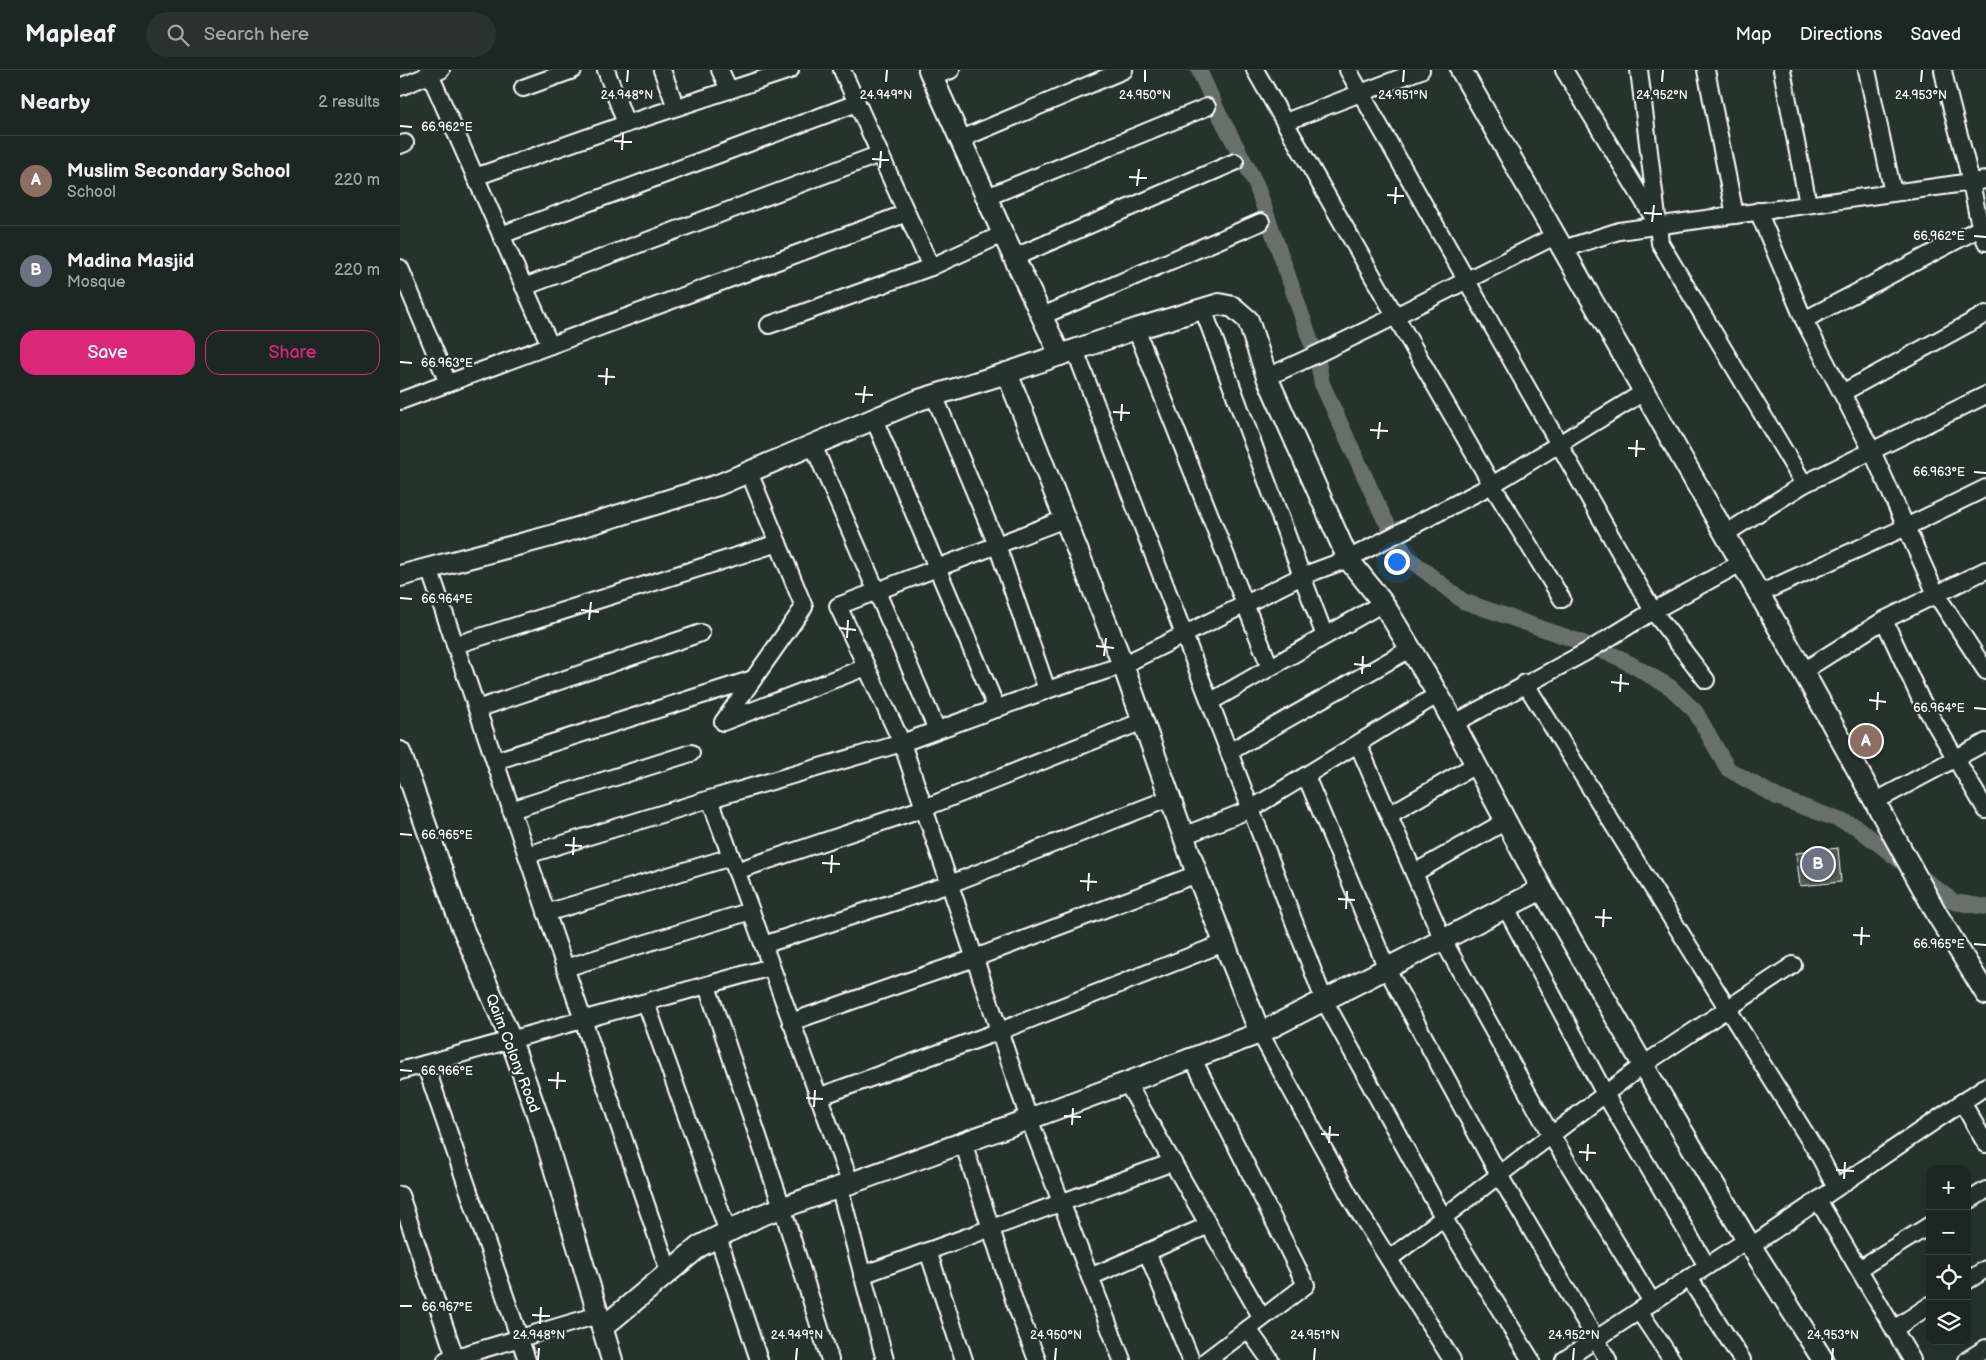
<!DOCTYPE html>
<meta charset="utf-8">
<style>
:root{--surface:#1c2622;--page:#29322f;--text:#f1f3f6;--muted:#a0a5a5;--line:#3a4340;--accent:#db2777}
body{margin:0;font-family:"Balsamiq Sans",sans-serif;background:var(--page);color:var(--text)}
.controls{position:absolute;right:15px;bottom:15px;display:grid;overflow:hidden;border-radius:10px;box-shadow:0 5px 20px #0002}
.controls button{width:45px;height:45px;display:grid;place-items:center;padding:0;border:0;border-bottom:1px solid var(--line);background:var(--surface);color:var(--text);font:25px sans-serif}
.you{position:absolute;left:996px;top:491px;width:18px;height:18px;margin:-12px;border:4px solid #fff;border-radius:50%;background:#1a73e8;box-shadow:0 0 0 8px #1a73e833}
.badge{display:grid;place-items:center;width:32px;height:32px;border-radius:50%;background:var(--accent);color:#fff;font-size:16px;font-weight:700}
.pin{position:absolute;translate:-50% -50%;border:2px solid #fff;box-shadow:0 1px 5px #0006}
.list{margin:0;padding:0;list-style:none}
h2{display:flex;justify-content:space-between;align-items:center;height:65px;margin:0;padding:0 20px;font-size:21px}
h2 small{font-size:16px;font-weight:400;color:var(--muted)}
.list li{display:grid;grid-template-columns:32px 1fr auto;gap:15px;align-items:center;box-sizing:border-box;height:90px;padding:0 20px;border-top:1px solid var(--line)}
.list b{display:block;font-size:19px;white-space:nowrap}
.list p{margin:0;font-size:16px;white-space:nowrap;color:var(--muted)}
.list em{font-size:16px;font-style:normal;color:var(--muted)}
.actions{display:flex;gap:10px;padding:15px 20px}
.actions a{flex:1;padding:11px 0;border:1px solid var(--accent);border-radius:15px;text-align:center;font-size:18px;color:var(--accent)}
.actions .main{background:var(--accent);color:#fff}
.icon{flex:none;width:28px;height:28px;fill:none;stroke:currentColor;stroke-width:2;stroke-linecap:round;stroke-linejoin:round}
.map{position:relative;flex:none;width:1586px;height:1290px;overflow:hidden}
header{display:flex;align-items:center;gap:30px;box-sizing:border-box;height:70px;padding:0 25px;background:var(--surface);border-bottom:1px solid var(--line)}
header strong{font-size:24px}
nav{display:flex;gap:28px;margin-inline-start:auto;font-size:18px}
.search{width:350px;height:45px;background:var(--page);display:flex;align-items:center;gap:12px;box-sizing:border-box;padding:0 18px;border-radius:28px;color:var(--muted);font-size:19px}
main{display:flex}
aside{flex:1;background:var(--surface)}
.map>svg:first-child{display:block}
.lines{fill:none;stroke-linecap:round;stroke-linejoin:round}
.canal{stroke:#67706c;stroke-width:16}
.building{fill:#515c57;stroke:#fff}
.minor-casing{stroke:#fff;stroke-width:20}
.tertiary-casing{stroke:#fff;stroke-width:24}
.minor{stroke:#26332d;stroke-width:16}
.tertiary{stroke:#26332d;stroke-width:20}
.ticks{fill:none;stroke:#fff;stroke-width:2}
.labels{text-anchor:middle;stroke-width:4.5;stroke-linejoin:round;paint-order:stroke}
.street-label{font-size:15px;fill:#fff;stroke:#26332d}
.ticks-label{font-size:12px;text-anchor:middle;fill:#fff;stroke:#26332d;stroke-width:4.5;stroke-linejoin:round;paint-order:stroke}
</style>
<header>
<strong>Mapleaf</strong>
<div class="search"><svg class="icon" aria-label="search" viewBox="0 0 24 24"><circle cx="10" cy="10" r="6"/><path d="M15 15l6 6"/></svg>Search here</div>
<nav><a>Map</a><a>Directions</a><a>Saved</a></nav>
</header>
<main>
<aside>
<h2>Nearby<small>2 results</small></h2>
<ul class="list">
<li><span class="badge" style="background:#8d6e63">A</span><div><b>Muslim Secondary School</b><p>School</p></div><em>220 m</em></li>
<li><span class="badge" style="background:#6b7280">B</span><div><b>Madina Masjid</b><p>Mosque</p></div><em>220 m</em></li>
</ul>
<div class="actions"><a class="main">Save</a><a>Share</a></div>
</aside>
<div class="map">
<svg width="1586" height="1290" viewBox="0 0 1586 1290">
<rect width="100%" height="100%" fill="#26332d"/>
<filter id="ink" filterUnits="userSpaceOnUse"><feTurbulence type="fractalNoise" baseFrequency=".02" numOctaves="2"/><feDisplacementMap in="SourceGraphic" scale="10" xChannelSelector="R" yChannelSelector="G"/><feConvolveMatrix kernelMatrix="1 2 1 2 8 2 1 2 1" color-interpolation-filters="sRGB"/></filter>
<g filter="url(#ink)">
<g class="lines">
<path class="canal" d="M799 0 817 40 856 114 918 292 922 314 984 448 1007 487 1063 531 1175 570 1220 588 1270 617 1295 641 1328 699 1377 727 1455 756 1554 832 1586 837"/>
</g>
<path class="building" d="M1438 778 1441 812 1400 816 1396 783Z"/>
<g class="lines">
<g class="minor-casing">
<g id="minor">
<path d="M28 0 150 275"/>
<path d="M206 0 226 54"/>
<path d="M262 0 276 37"/>
<path d="M320 0 329 20"/>
<path d="M442 0 531 197 603 164"/>
<path d="M855 0 1092 415 1162 529"/>
<path d="M948 0 1253 541 1306 610"/>
<path d="M1164 0 1258 155 1239 0"/>
<path d="M1306 0 1335 145"/>
<path d="M1382 0 1408 134"/>
<path d="M1467 0 1493 123"/>
<path d="M1543 0C1550 38 1563 75 1571 113 1576 133 1577 153 1586 172"/>
<path d="M532 7 551 0"/>
<path d="M0 17 41 0"/>
<path d="M123 18 173 0"/>
<path d="M885 52 1021 0"/>
<path d="M561 69 724 0"/>
<path d="M0 75 5 73"/>
<path d="M75 107 226 54 390 0"/>
<path d="M587 127 807 37"/>
<path d="M1358 141 1404 250"/>
<path d="M1258 155 1260 173 1404 414 1325 464"/>
<path d="M1586 155 1404 250 1472 381 1536 524 1586 601"/>
<path d="M101 165 457 33"/>
<path d="M1163 179 1219 161 1586 110"/>
<path d="M615 187 835 92"/>
<path d="M0 198 48 313"/>
<path d="M124 217 480 84"/>
<path d="M803 239 902 506 925 566"/>
<path d="M642 246 861 152"/>
<path d="M369 255 531 197"/>
<path d="M736 259 870 597"/>
<path d="M675 280 924 930 1043 1147 1131 1290"/>
<path d="M867 307C965 264 1059 213 1155 166"/>
<path d="M1442 323 1586 244"/>
<path d="M534 325 597 475 647 620"/>
<path d="M0 331 507 143"/>
<path d="M474 349 597 639"/>
<path d="M413 375 537 660"/>
<path d="M349 402 404 537 323 652 466 597"/>
<path d="M1404 414 1586 325"/>
<path d="M665 449 438 536 502 673 629 1049 722 1290"/>
<path d="M29 498 269 1202"/>
<path d="M1359 524 1506 457 1586 418"/>
<path d="M1484 550 1520 628 1586 740"/>
<path d="M55 575 378 473"/>
<path d="M1403 601 1484 550 1586 500"/>
<path d="M1125 613 1420 1087 1436 1118"/>
<path d="M810 632 983 533"/>
<path d="M77 639 301 563"/>
<path d="M1053 654 1186 582 1253 541 1341 493"/>
<path d="M958 674 1043 870 1151 1065 1252 1232"/>
<path d="M829 682 1010 579"/>
<path d="M95 691 353 609"/>
<path d="M906 706 987 899 1099 1105 1208 1290"/>
<path d="M310 729 450 1112"/>
<path d="M1476 731 1586 672"/>
<path d="M111 740 291 683"/>
<path d="M989 745 1075 695"/>
<path d="M783 766 851 739 1037 625"/>
<path d="M127 785 310 729 502 673 647 620 723 595 902 506 948 489 1092 415 1244 322"/>
<path d="M336 801 524 738 743 651"/>
<path d="M1014 803 1106 751"/>
<path d="M1106 838 1205 1024 1307 1196"/>
<path d="M146 843 331 787"/>
<path d="M363 875 550 814 770 728"/>
<path d="M165 898 351 841"/>
<path d="M307 916 382 1137 430 1290"/>
<path d="M246 933 328 1162"/>
<path d="M391 952 575 888 797 804"/>
<path d="M860 963 954 1134 1052 1290"/>
<path d="M793 989 906 1215 807 1290"/>
<path d="M25 994 127 1290"/>
<path d="M0 1001 371 897"/>
<path d="M727 1013 862 1248"/>
<path d="M418 1027 600 961 824 873"/>
<path d="M1562 1032 1586 1074"/>
<path d="M563 1072 615 1233 637 1290"/>
<path d="M439 1116 485 1290"/>
<path d="M0 1125 56 1290"/>
<path d="M1418 1130 1512 1290"/>
<path d="M1567 1132 1586 1120"/>
<path d="M318 1167 359 1290"/>
<path d="M1351 1176 1586 1016"/>
<path d="M528 1181 564 1290"/>
<path d="M747 1182 791 1290"/>
<path d="M989 1189 1243 995 1393 895"/>
<path d="M1459 1199 1530 1155"/>
<path d="M462 1205 773 1092"/>
<path d="M690 1207 809 1155"/>
<path d="M1289 1208 1342 1290"/>
<path d="M1567 1211 1586 1199"/>
<path d="M1239 1241 1272 1290"/>
<path d="M848 1259 870 1290"/>
<path d="M1494 1259 1530 1235"/>
<path d="M46 1290 198 1245"/>
<path d="M1164 1290 1347 1170"/>
<path d="M1567 1290 1586 1278"/>
</g>
</g>
<g class="tertiary-casing">
<g id="tertiary">
<path d="M529 0 603 164 660 285"/>
<path d="M1061 0 1403 601 1538 846 1586 924"/>
<path d="M607 303 723 595 797 804 860 963"/>
<path d="M0 506 151 466 318 415 519 330 607 303 736 259 819 234 833 237 848 250 867 307 948 489 983 533 1043 633 1142 819 1243 995 1347 1170 1423 1290"/>
<path d="M0 682 60 852 111 970 143 1061 212 1290"/>
<path d="M202 1258 300 1176 359 1146 629 1049 860 963 1142 819"/>
</g>
</g>
<use href="#minor" class="minor"/>
<use href="#tertiary" class="tertiary"/>
</g>
</g>
<path class="ticks" d="M227 12 228 0M486 12 487 0M745 12V0M1003 12 1004 0M1262 12 1263 0M1521 12 1522 0M0 56 12 57M214 71 232 72M222 80 223 63M472 89 489 90M480 98 481 81M729 107 747 108M737 116 739 99M987 125 1004 126M995 134 996 117M1244 143 1262 144M1252 152 1254 135M1574 166 1586 167M0 292 12 293M198 306 215 307M206 315 207 298M455 324 473 325M463 333 465 316M713 342 730 343M721 351 722 334M970 360 988 361M978 369 980 352M1228 378 1245 379M1236 387 1237 370M1574 402 1586 403M0 528 12 529M181 540 199 542M189 550 191 532M439 558 456 560M447 568 448 550M696 576 714 578M704 586 706 568M954 594 971 596M962 604 963 586M1211 612 1229 614M1220 622 1221 604M1469 630 1486 632M1574 638 1586 639M1477 640 1478 622M0 764 12 765M165 775 182 776M173 785 174 767M422 793 440 794M431 803 432 785M680 811 697 812M688 821 689 803M938 829 955 830M946 839 947 821M1195 847 1212 848M1203 857 1204 839M1453 865 1470 866M1574 874 1586 875M1461 875 1462 857M0 1000 12 1001M148 1010 166 1011M157 1019 158 1002M406 1028 423 1029M414 1037 415 1020M664 1046 681 1047M672 1055 673 1038M921 1064 939 1065M929 1073 930 1056M1179 1082 1196 1083M1187 1091 1188 1074M1436 1100 1454 1101M1444 1109 1445 1092M0 1236H12M132 1245 150 1246M140 1254 141 1237M138 1290 139 1278M396 1290 397 1278M655 1290 656 1278M914 1290 915 1278M1173 1290 1174 1278M1432 1290 1433 1278"/>
<g class="labels">
<g class="street-label">
<text transform="translate(113 983) rotate(69)" y="5">Qaim Colony Road</text>
</g>
</g>
<g class="ticks-label">
<text x="227" y="29">24.948°N</text>
<text x="486" y="29">24.949°N</text>
<text x="745" y="29">24.950°N</text>
<text x="1003" y="29">24.951°N</text>
<text x="1262" y="29">24.952°N</text>
<text x="1521" y="29">24.953°N</text>
<text x="47" y="61">66.962°E</text>
<text x="1539" y="170">66.962°E</text>
<text x="47" y="297">66.963°E</text>
<text x="1539" y="406">66.963°E</text>
<text x="47" y="533">66.964°E</text>
<text x="1539" y="642">66.964°E</text>
<text x="47" y="769">66.965°E</text>
<text x="1539" y="878">66.965°E</text>
<text x="47" y="1005">66.966°E</text>
<text x="47" y="1241">66.967°E</text>
<text x="139" y="1269">24.948°N</text>
<text x="397" y="1269">24.949°N</text>
<text x="656" y="1269">24.950°N</text>
<text x="915" y="1269">24.951°N</text>
<text x="1174" y="1269">24.952°N</text>
<text x="1433" y="1269">24.953°N</text>
</g>
</svg>
<div class="controls">
<button>+</button>
<button>−</button>
<button><svg class="icon" aria-label="locate" viewBox="0 0 24 24"><circle cx="12" cy="12" r="6"/><path d="M12 2v4M12 18v4M2 12h4M18 12h4"/></svg></button>
<button><svg class="icon" aria-label="layers" viewBox="0 0 24 24"><path d="M12 4l9 5-9 5-9-5zM3 14l9 5 9-5"/></svg></button>
</div>
<div class="you"></div>
<div class="pin badge" style="left:1466px;top:671px;background:#8d6e63">A</div>
<div class="pin badge" style="left:1418px;top:794px;background:#6b7280">B</div>
</div>
</main>
